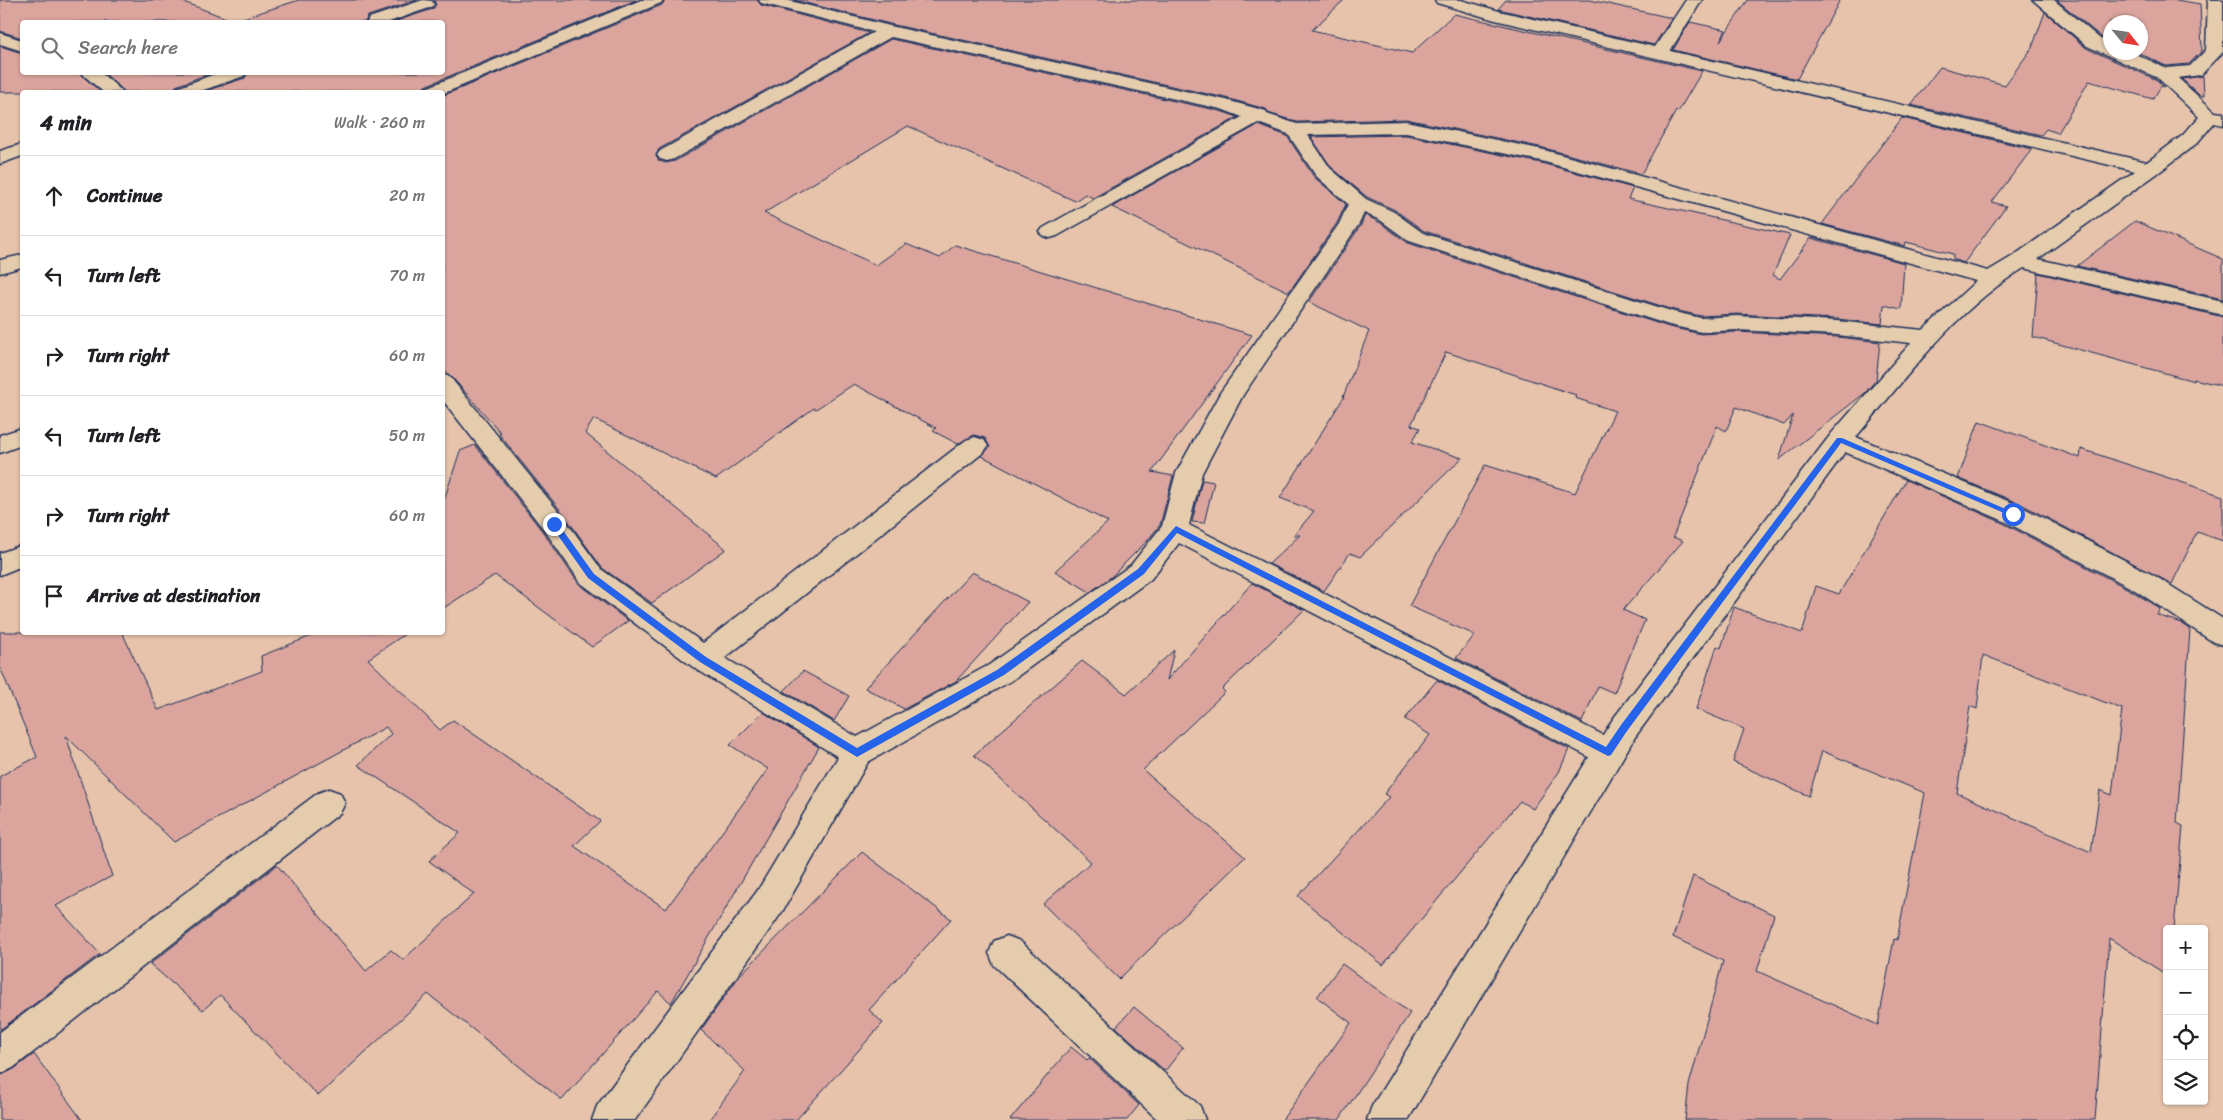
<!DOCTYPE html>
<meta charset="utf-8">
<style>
:root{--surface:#fff;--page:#f6f6f6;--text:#202124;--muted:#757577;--line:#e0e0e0}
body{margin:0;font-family:Sriracha,sans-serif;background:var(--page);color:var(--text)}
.controls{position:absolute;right:15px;bottom:15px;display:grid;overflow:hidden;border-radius:5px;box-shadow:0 1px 4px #0004}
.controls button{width:45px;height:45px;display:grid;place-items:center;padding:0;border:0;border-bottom:1px solid var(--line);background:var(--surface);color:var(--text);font:25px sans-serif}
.compass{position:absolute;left:2103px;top:15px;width:45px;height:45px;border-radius:50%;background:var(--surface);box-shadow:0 1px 4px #0004;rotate:120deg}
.stop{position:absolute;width:15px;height:15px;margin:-11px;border:4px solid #2563eb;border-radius:50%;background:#fff}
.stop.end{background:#2563eb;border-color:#fff;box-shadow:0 1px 5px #0008}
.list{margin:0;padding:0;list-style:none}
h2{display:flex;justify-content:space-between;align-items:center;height:65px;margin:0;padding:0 20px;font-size:21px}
h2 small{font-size:16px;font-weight:400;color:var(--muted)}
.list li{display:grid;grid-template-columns:32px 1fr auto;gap:15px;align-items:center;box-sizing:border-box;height:80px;padding:0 20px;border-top:1px solid var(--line)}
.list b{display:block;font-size:19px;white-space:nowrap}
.list em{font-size:16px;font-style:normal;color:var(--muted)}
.icon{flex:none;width:28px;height:28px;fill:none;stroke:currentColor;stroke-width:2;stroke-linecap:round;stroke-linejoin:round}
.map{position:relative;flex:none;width:2223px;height:1120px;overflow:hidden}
.search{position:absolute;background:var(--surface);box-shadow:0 1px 4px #0004;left:20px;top:20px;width:425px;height:55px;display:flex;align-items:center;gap:12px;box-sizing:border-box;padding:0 18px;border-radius:5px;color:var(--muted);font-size:19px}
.panel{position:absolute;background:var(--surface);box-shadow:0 1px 4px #0004;left:20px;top:90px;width:425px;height:545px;border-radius:5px}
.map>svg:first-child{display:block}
.building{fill:#dba59e;stroke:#1b2f5e;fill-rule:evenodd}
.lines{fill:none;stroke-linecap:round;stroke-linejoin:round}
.street-casing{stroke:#1b2f5e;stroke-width:3}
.street{fill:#e5ccad;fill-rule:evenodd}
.route{fill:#2563eb}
</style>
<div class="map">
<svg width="2223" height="1120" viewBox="0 0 2223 1120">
<rect width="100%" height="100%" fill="#e6c3aa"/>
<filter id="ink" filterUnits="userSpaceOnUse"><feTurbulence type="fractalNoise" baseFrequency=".02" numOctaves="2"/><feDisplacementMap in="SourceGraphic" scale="10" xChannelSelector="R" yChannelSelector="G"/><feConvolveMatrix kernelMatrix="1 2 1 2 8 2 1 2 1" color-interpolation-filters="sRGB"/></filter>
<g filter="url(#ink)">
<g class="building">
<path d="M0 0H178L234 21 299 0H417L368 16 365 22H22V38L0 31Z"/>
<path d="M434 0H636L425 86 421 92H202L245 78 248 72H442V22H393L433 9 436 5Z"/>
<path d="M665 0H757L761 5 869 33 659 149 656 156 659 161 666 163 675 161 891 39 1220 111 1238 117 1093 198 1085 194 1075 201 908 126 764 213 876 265 906 244 940 258 955 245 1252 335 1152 472 1173 476 1160 525 1147 541 1111 577 1090 592 1055 571 1108 522 982 456 990 447 985 438 974 435 958 444 933 431 936 428 854 384 816 409 814 408 716 479 594 419 585 433 726 549 652 603 602 568 565 516 499 434 501 433 451 376 442 369V96L662 5Z"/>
<path d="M794 0H1344L1312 30 1412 53 1454 14 1702 71 1678 112 1676 111 1641 174 1544 148 1406 119 1297 122 1268 113 1266 109 1226 98 890 24Z"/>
<path d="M1506 0H1590L1672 18 1654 45 1498 9Z"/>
<path d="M1748 0H1840L1797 79 1673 50 1690 22 1726 30 1720 41Z"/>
<path d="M2057 0H2176L2200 4 2202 51 2189 64 2166 66 2137 52H2140V22H2110V42L2100 36Z"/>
<path d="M2045 12 2086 48 2157 80 2164 87 2161 86 2153 99 2089 81 2058 133 2046 129 2041 135 1911 105 1940 67 2005 85 2032 48Z"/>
<path d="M0 46 22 53V72H78L101 92H0Z"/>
<path d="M103 72H213L176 86 172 92H125Z"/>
<path d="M2203 76 2204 96 2199 95 2182 79Z"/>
<path d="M1902 118 2032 149 1992 202 2006 206 1964 263 1953 259V254L1906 242 1905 246 1822 224Z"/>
<path d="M1258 125 1287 136 1314 177 1346 204 1337 223 1289 292 1112 207Z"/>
<path d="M1406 135 1541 163 1633 188 1628 199 1790 235 1773 275 1780 279 1811 238 1904 263 1901 309 1884 305 1882 324 1837 319 1736 314 1701 316 1674 310 1424 231 1395 210 1367 197 1331 167 1311 137Z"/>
<path d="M1365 215 1379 222 1408 243 1669 327 1701 334 1736 332 1837 337 1880 342 1876 380 1865 393 1779 460 1793 415 1784 425 1736 407 1726 431 1717 426 1673 537 1683 541 1623 610 1645 620 1614 693 1598 686 1582 722 1456 658 1475 635 1409 606 1485 465 1575 493 1615 411 1575 398 1576 395 1446 352 1411 425 1420 428 1412 442 1462 458 1360 557 1350 553 1324 591 1269 564 1300 535H1294L1314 511 1280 498 1344 397H1343L1369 331 1309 302 1361 225Z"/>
<path d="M2135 221 2223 259V299L2077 266Z"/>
<path d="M2038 273 2223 317V386L2194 379V381L2033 337Z"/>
<path d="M1979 421 2080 458 2081 449 2223 496V541L2197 532 2172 584 2023 505 1958 478Z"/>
<path d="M475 445 543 532 579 584 628 621 592 647 495 575 442 609V506L460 451Z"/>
<path d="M1202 480 1214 482 1204 523 1192 522Z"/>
<path d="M1906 480 2003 523 2134 592 2160 609 2157 615 2181 623 2190 629 2177 823 2183 826 2174 929H2167V975L2109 938 2095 1120H1685L1689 1085 1723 961 1673 937 1693 876 1774 915 1757 971 1878 1025 1894 939 1897 940 1925 793 1822 751 1809 796 1733 762 1744 729 1696 709 1717 646 1721 648 1734 607 1802 633 1816 586 1839 594ZM1983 655 2122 709 2112 795 2100 790 2091 852 1957 793 1970 706 1977 709Z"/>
<path d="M972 572 1028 602 956 681 904 709 865 688Z"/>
<path d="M1252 583 1304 610 1222 689 1225 692 1143 770 1245 857 1119 979 1043 904 1091 862 974 755 1082 661 1126 694 1174 650 1167 680Z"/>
<path d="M0 632H122L158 710 262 671 261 656 321 632H408L368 659 440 730 453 720 600 821 574 846 666 909 768 769 730 745 763 712 819 747 671 1003 658 991 562 1100 428 994 318 1096 220 995 203 1010 150 964 277 865 366 971 391 950 403 960 474 894 429 861 460 833 358 765 391 734 386 727 174 842 66 736 112 876 56 906 100 954 0 1030V776L37 757 0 667Z"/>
<path d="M803 671 849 696 834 721 784 691Z"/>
<path d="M1437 680 1569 749 1559 772 1533 809 1520 801 1383 965 1298 896 1389 797 1384 794 1430 735 1405 719Z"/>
<path d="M862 852 951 919 869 1010 883 1023 796 1120H709L745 1071 701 1030 740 975Z"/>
<path d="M1342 964 1410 1013 1339 1120H1282L1351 1023 1317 997Z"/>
<path d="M1134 1007 1183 1048 1165 1071 1116 1027Z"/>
<path d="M1071 1047 1087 1060 1089 1058 1139 1105 1127 1120H1010Z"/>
<path d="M34 1054 82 1120H0V1076L14 1069Z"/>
</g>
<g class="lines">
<g class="street-casing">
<g id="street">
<path d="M423 0 432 1 434 4 432 7 389 22H367L369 18Z"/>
<path d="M641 0H663L661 3 442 94V92H423L426 88Z"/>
<path d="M759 0H786L890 26 1226 100 1266 111 1267 114 1297 124 1406 121 1544 150 1988 271 2013 256 2135 171 1495 20 1437 3 1435 0H1461L1499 11 1655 47 1686 0H1702L1670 51 2147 162 2183 135 2199 117 2158 78 2087 46 2033 0H2054L2099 38 2110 44V52H2131L2166 68 2190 66 2206 50 2208 0H2223V52L2201 75 2178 78 2215 112 2223 113V125L2214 123 2197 143 2158 173 2038 259 2223 301V315L2024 268C1956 309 1907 377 1856 437L2022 507 2155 576 2223 619V645L2213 642 2135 590 2004 521 1845 452 1635 737 1408 1120H1367L1372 1106 1589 757 1179 543 1151 579 1011 681 868 762 782 912 635 1120H592L597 1106 758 890 838 757 693 667 581 583 545 531 442 399V374L450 377 563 517 601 569 703 643 966 440 975 437 984 440 988 446 984 452 725 658 857 737 989 665 1131 565 1162 526 1176 473 1220 393 1339 224 1348 204 1316 176 1288 134 1258 123 1057 236 1050 238 1043 236 1040 232 1043 228 1242 117 1221 109 891 37 674 159 667 161 660 159 657 155 660 151 874 32 761 3ZM1406 133 1541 161 1976 281 1923 330 1837 321 1736 316 1701 318 1674 312 1423 233 1394 212 1366 199 1330 168 1308 135ZM1364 213 1380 220 1409 241 1669 325 1701 332 1736 330 1837 335 1911 343 1831 434 1613 719 1603 735 1189 525 1202 473 1243 395 1359 224Z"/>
<path d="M0 33 22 40V51L0 44Z"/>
<path d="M80 72H100L123 92H103Z"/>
<path d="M220 72H246L244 76 198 92H174L177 88Z"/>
<path d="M22 144V156L0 164V151Z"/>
<path d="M22 255V267L0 273V260Z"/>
<path d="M22 428V445L0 453V435Z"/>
<path d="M22 545V566L0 575V553Z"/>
<path d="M329 789 340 793 345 803 340 813 13 1068 0 1074V1032L318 793Z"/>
<path d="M1007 936 1020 941 1200 1106 1205 1120H1158L994 965 989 953 994 941Z"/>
</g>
</g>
<use href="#street" class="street"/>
</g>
</g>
<path class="route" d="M1837 438H1842L2017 514 2013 517 2011 516 1841 443 1627 731 1611 755 1608 756 1177 533 1144 574 1004 675 857 757 700 662 588 578 550 524 551 522H557L594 574 706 657 857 748 997 670 1138 569 1176 526 1606 747 1621 725Z"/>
</svg>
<div class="controls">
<button>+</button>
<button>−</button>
<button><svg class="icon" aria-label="locate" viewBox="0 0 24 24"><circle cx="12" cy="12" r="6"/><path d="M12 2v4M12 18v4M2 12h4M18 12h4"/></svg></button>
<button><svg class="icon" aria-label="layers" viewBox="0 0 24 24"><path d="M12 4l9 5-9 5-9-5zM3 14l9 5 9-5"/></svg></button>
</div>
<svg class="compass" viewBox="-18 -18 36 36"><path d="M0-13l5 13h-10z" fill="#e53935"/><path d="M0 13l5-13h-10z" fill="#757577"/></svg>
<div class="stop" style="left:2013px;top:514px"></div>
<div class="stop end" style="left:554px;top:524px"></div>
<div class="search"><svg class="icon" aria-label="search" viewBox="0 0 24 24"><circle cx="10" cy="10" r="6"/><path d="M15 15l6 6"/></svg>Search here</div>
<section class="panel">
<h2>4 min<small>Walk · 260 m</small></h2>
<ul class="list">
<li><svg class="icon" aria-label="ahead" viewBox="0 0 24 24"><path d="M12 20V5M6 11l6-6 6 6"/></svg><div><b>Continue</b></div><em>20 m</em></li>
<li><svg class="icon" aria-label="left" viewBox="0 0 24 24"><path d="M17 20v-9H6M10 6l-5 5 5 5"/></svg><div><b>Turn left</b></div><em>70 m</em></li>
<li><svg class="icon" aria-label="right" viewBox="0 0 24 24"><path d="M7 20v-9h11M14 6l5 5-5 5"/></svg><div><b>Turn right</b></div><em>60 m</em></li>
<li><svg class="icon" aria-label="left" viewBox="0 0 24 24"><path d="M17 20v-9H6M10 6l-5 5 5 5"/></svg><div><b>Turn left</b></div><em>50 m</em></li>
<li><svg class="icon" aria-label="right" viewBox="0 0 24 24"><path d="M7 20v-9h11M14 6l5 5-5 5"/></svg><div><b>Turn right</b></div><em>60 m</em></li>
<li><svg class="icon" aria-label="arrive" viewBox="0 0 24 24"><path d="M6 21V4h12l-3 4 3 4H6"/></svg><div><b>Arrive at destination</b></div></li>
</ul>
</section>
</div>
